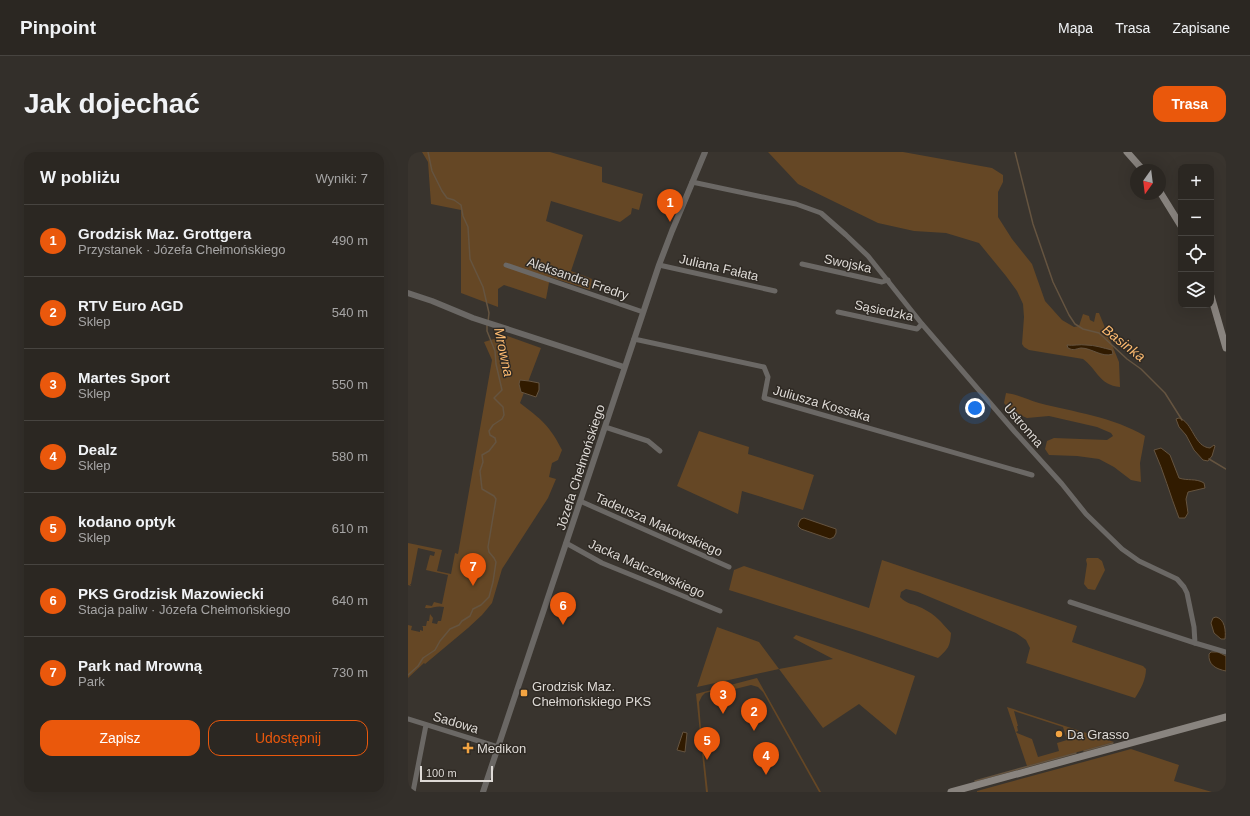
<!DOCTYPE html>
<html lang="pl">
<meta charset="utf-8">
<style>
:root{--surface:#2b2722;--page:#332f2a;--text:#f1f3f6;--muted:#a6a5a5;--line:#474440;--accent:#ea580c}
body{margin:0;font-family:Helvetica,sans-serif;background:var(--page);color:var(--text)}
.controls{position:absolute;right:12px;top:12px;display:grid;overflow:hidden;border-radius:8px;box-shadow:0 4px 16px #0002}
.controls button{width:36px;height:36px;display:grid;place-items:center;padding:0;border:0;border-bottom:1px solid var(--line);background:var(--surface);color:var(--text);font:20px sans-serif}
.compass{position:absolute;left:722px;top:12px;width:36px;height:36px;border-radius:50%;background:var(--surface);box-shadow:0 4px 16px #0002;rotate:194deg}
.scale{position:absolute;left:12px;bottom:10px;width:73px;box-sizing:border-box;padding-left:4px;border:2px solid #dedad6;border-top:0;font-size:11px;line-height:14px;white-space:nowrap;color:#dedad6;-webkit-text-stroke:3px #2f2a24;paint-order:stroke}
.you{position:absolute;left:567px;top:256px;width:14px;height:14px;margin:-10px;border:3px solid #fff;border-radius:50%;background:#1a73e8;box-shadow:0 0 0 6px #1a73e833}
.badge{display:grid;place-items:center;width:26px;height:26px;border-radius:50%;background:var(--accent);color:#fff;font-size:13px;font-weight:700}
.pin{position:absolute;translate:-50% -33px;filter:drop-shadow(0 1px 2px #0008)}
.pin::after{content:'';position:absolute;top:21px;width:14px;height:12px;background:inherit;clip-path:polygon(0 0,100% 0,50% 100%)}
.list{margin:0;padding:0;list-style:none}
h2{display:flex;justify-content:space-between;align-items:center;height:52px;margin:0;padding:0 16px;font-size:17px}
h2 small{font-size:13px;font-weight:400;color:var(--muted)}
.list li{display:grid;grid-template-columns:26px 1fr auto;gap:12px;align-items:center;box-sizing:border-box;height:72px;padding:0 16px;border-top:1px solid var(--line)}
.list b{display:block;font-size:15px;white-space:nowrap}
.list p{margin:0;font-size:13px;white-space:nowrap;color:var(--muted)}
.list em{font-size:13px;font-style:normal;color:var(--muted)}
.actions{display:flex;gap:8px;padding:12px 16px}
.actions a{flex:1;padding:9px 0;border:1px solid var(--accent);border-radius:12px;text-align:center;font-size:14px;color:var(--accent)}
.actions .main{background:var(--accent);color:#fff}
.icon{flex:none;width:22px;height:22px;fill:none;stroke:currentColor;stroke-width:2;stroke-linecap:round;stroke-linejoin:round}
.map{position:relative;flex:none;width:818px;height:640px;overflow:hidden;border-radius:12px}
header{display:flex;align-items:center;gap:24px;box-sizing:border-box;height:56px;padding:0 20px;background:var(--surface);border-bottom:1px solid var(--line)}
header strong{font-size:19px}
nav{display:flex;gap:22px;margin-inline-start:auto;font-size:14px}
.intro{display:flex;align-items:center;justify-content:space-between;box-sizing:border-box;height:96px;padding:0 24px}
h1{margin:0;font-size:28px}
.button{padding:10px 18px;border-radius:12px;background:var(--accent);color:#fff;font-size:14px;font-weight:700}
main{display:flex;gap:24px;padding:0 24px}
aside{flex:1;background:var(--surface);border-radius:12px;box-shadow:0 4px 16px #0002}
.map>svg:first-child{display:block}
.green{fill:#654725;fill-rule:evenodd}
.water{fill:#311b00;stroke:#655440}
.lines{fill:none;stroke-linecap:round;stroke-linejoin:round}
.stream{stroke:#655440;stroke-width:1.5}
.minor{stroke:#6b6865;stroke-width:5}
.tertiary{stroke:#6b6865;stroke-width:6}
.secondary{stroke:#89847f;stroke-width:7}
.poi-dot{fill:#f3a442;stroke:#2f2a24;stroke-width:1.5}
.labels{text-anchor:middle;stroke-width:3;stroke-linejoin:round;paint-order:stroke}
.street-label{font-size:13px;fill:#dedad6;stroke:#2f2a24}
.poi-label{font-size:13px;fill:#dedad6;stroke:#2f2a24;text-anchor:start}
.water-label{font-size:14px;font-style:italic;fill:#fcba70;stroke:#2f2a24}
</style>
<header>
<strong>Pinpoint</strong>
<nav><a>Mapa</a><a>Trasa</a><a>Zapisane</a></nav>
</header>
<div class="intro"><h1>Jak dojechać</h1><a class="button">Trasa</a></div>
<main>
<aside>
<h2>W pobliżu<small>Wyniki: 7</small></h2>
<ul class="list">
<li><span class="badge">1</span><div><b>Grodzisk Maz. Grottgera</b><p>Przystanek · Józefa Chełmońskiego</p></div><em>490 m</em></li>
<li><span class="badge">2</span><div><b>RTV Euro AGD</b><p>Sklep</p></div><em>540 m</em></li>
<li><span class="badge">3</span><div><b>Martes Sport</b><p>Sklep</p></div><em>550 m</em></li>
<li><span class="badge">4</span><div><b>Dealz</b><p>Sklep</p></div><em>580 m</em></li>
<li><span class="badge">5</span><div><b>kodano optyk</b><p>Sklep</p></div><em>610 m</em></li>
<li><span class="badge">6</span><div><b>PKS Grodzisk Mazowiecki</b><p>Stacja paliw · Józefa Chełmońskiego</p></div><em>640 m</em></li>
<li><span class="badge">7</span><div><b>Park nad Mrowną</b><p>Park</p></div><em>730 m</em></li>
</ul>
<div class="actions"><a class="main">Zapisz</a><a>Udostępnij</a></div>
</aside>
<div class="map">
<svg width="818" height="640" viewBox="0 0 818 640">
<rect width="100%" height="100%" fill="#39342e"/>
<g class="green">
<path d="M14 0H142L194 15V30L235 42 231 58 224 56 223 62 212 70 143 49 138 69 175 83 163 119 184 127 182 138 142 125 138 147 96 133 90 137V155L53 141V58L23 52 20 10Z"/>
<path d="M360 0H495L584 16 595 23V30L590 40V65L604 87 624 112 637 149 654 168 666 175 671 174 675 162 681 164 682 168 686 170 688 161H691L711 210 712 235C691 233 689 217 675 207L621 198 616 195 614 192 616 165 615 152 609 139 598 124 571 91 538 81 506 79 470 71 390 32Z"/>
<path d="M88 180 133 196 112 251C133 267 142 274 154 298L150 308 144 311 141 325 148 327 140 346 94 417 84 451 74 463 60 476 17 512 16 511 0 526V473L4 474 3 478 12 480V478L15 479V475L14 474H18L19 469H21L22 462 25 466 24 471 29 472 30 469H33L36 455C28 453 25 457 17 456L18 453 24 454 26 450 34 452 40 423 18 418 22 403 26 404 27 400 10 396 3 432H2L3 434 0 433V391L34 398 29 419 43 422 47 401 50 402 84 208 76 190 89 186Z"/>
<path d="M598 241C609 242 620 248 631 251 666 260 705 265 737 284L732 311 733 330 723 328 706 315 691 307 669 304 641 303 637 297 639 289 646 286 699 288 705 284 703 281 689 275 641 264 619 266 603 259 596 251Z"/>
<path d="M291 279 341 295 340 302 406 323 395 358 334 339 330 362 269 334Z"/>
<path d="M679 406H690L694 409 697 418 687 438 680 437 676 432 679 412 678 408Z"/>
<path d="M474 408 669 474 664 490 735 514 738 517C738 527 733 537 727 546L618 511 622 496 618 488 608 481 510 440 498 437 493 440 492 445C498 452 506 452 514 456 528 463 533 470 543 481 542 495 540 497 530 506L454 480 321 438 326 418 336 414 461 456Z"/>
<path d="M309 475 351 490 371 517 425 507 385 486 388 483 507 524 488 583 451 552 415 576 371 517 289 535Z"/>
<path d="M349 526 413 640H411L355 540 350 535 343 533 323 538H310L297 541 294 544 291 550 293 577 299 586 300 594 295 595 300 640H298L288 542Z"/>
<path d="M599 555 706 590 619 614ZM606 559 655 575 659 588 649 591 651 599 630 605 624 587 609 581 608 580 610 579 609 574H610Z"/>
<path d="M723 597 771 613 766 629 804 640H569V639Z"/>
</g>
<g class="water">
<path d="M659 193C665 194 672 192 678 193 687 193 695 196 704 198L705 202C694 206 684 196 673 196 667 197 666 199 660 196Z"/>
<path d="M112 228 121 229 131 231V238L128 245 113 240 111 232Z"/>
<path d="M771 266C785 270 786 295 802 296L806 293 807 294 804 304 800 309 795 308 786 298 778 283 771 275 768 267Z"/>
<path d="M753 296 762 303 771 326C779 329 788 326 796 331L797 336 780 340 778 347 780 361 777 366H771C762 343 756 320 746 298Z"/>
<path d="M396 366 428 377V381L426 385 422 387 393 377 390 374 391 370 393 367Z"/>
<path d="M808 465C817 467 818 479 817 487H813L806 481 803 471 805 466Z"/>
<path d="M803 500H810L818 504V519C808 517 800 513 801 502Z"/>
<path d="M275 580 279 581 277 600 269 598Z"/>
</g>
<g class="lines">
<g class="stream">
<path d="M20 0 24 19 34 39 39 46 46 48 53 53 55 64 60 75 62 107 75 135 81 161 80 170"/>
<path d="M607 0 625 72 645 130 661 163 667 172 675 177 691 181 719 207 733 217 757 241 774 268"/>
<path d="M801 307 818 317"/>
<path d="M0 523 10 514 15 506 27 498 32 489 42 477 51 473 54 469 62 464 65 457 73 453 81 445 85 430 88 410 86 406 81 400 80 395 88 347 86 344 74 337 72 319 75 310 74 303 81 299 88 290 87 286 82 283 81 279 85 273 94 267 96 263 95 255 86 246 94 238 88 212 87 199 79 179V173"/>
<path d="M676 599 705 591"/>
<path d="M567 629 668 601"/>
</g>
<g class="minor">
<path d="M284 30 388 52 413 61 438 83 460 104 514 172 607 280 654 332 678 362 714 397 731 409 769 427 776 435 779 441 786 475 787 491 818 500"/>
<path d="M394 112 474 130 480 128"/>
<path d="M98 113 235 160"/>
<path d="M251 113 367 139"/>
<path d="M430 160 509 177 514 172"/>
<path d="M226 187 356 215 360 225 356 246 624 323"/>
<path d="M197 275 240 289 252 299"/>
<path d="M172 349 321 415"/>
<path d="M158 391 194 411 312 459"/>
<path d="M662 450 787 491"/>
<path d="M0 567 90 595"/>
<path d="M5 640 18 573"/>
</g>
<g class="tertiary">
<path d="M0 141 24 149 65 166 216 215"/>
<path d="M75 640 251 113 264 79 297 0"/>
</g>
<g class="secondary">
<path d="M719 0 735 18"/>
<path d="M752 40 773 74"/>
<path d="M803 144 818 196"/>
<path d="M543 640 818 565"/>
</g>
</g>
<g class="poi-dot">
<rect x="112" y="537" width="8" height="8" rx="2"/>
<circle cx="651" cy="582" r="4"/>
<path d="M58 590h4v4h4v4h-4v4h-4v-4h-4v-4h4z"/>
</g>
<g class="labels">
<g class="street-label">
<text transform="translate(440 111) rotate(12)" y="5">Swojska</text>
<text transform="translate(311 115) rotate(13)" y="5">Juliana Fałata</text>
<text transform="translate(170 126) rotate(19)" y="5">Aleksandra Fredry</text>
<text transform="translate(476 158) rotate(12)" y="5">Sąsiedzka</text>
<text transform="translate(414 251) rotate(16)" y="5">Juliusza Kossaka</text>
<text transform="translate(616 273) rotate(49)" y="5">Ustronna</text>
<text transform="translate(172 315) rotate(-72)" y="5">Józefa Chełmońskiego</text>
<text transform="translate(251 372) rotate(24)" y="5">Tadeusza Makowskiego</text>
<text transform="translate(239 416) rotate(24)" y="5">Jacka Malczewskiego</text>
<text transform="translate(48 570) rotate(17)" y="5">Sadowa</text>
</g>
<g class="poi-label">
<text x="124" y="539">Grodzisk Maz.<tspan x="124" dy="15">Chełmońskiego PKS</tspan></text>
<text x="659" y="587">Da Grasso</text>
<text x="69" y="601">Medikon</text>
</g>
<g class="water-label">
<text transform="translate(716 191) rotate(38)" y="5">Basinka</text>
<text transform="translate(96 200) rotate(78)" y="5">Mrowna</text>
</g>
</g>
</svg>
<div class="controls">
<button>+</button>
<button>−</button>
<button><svg class="icon" aria-label="locate" viewBox="0 0 24 24"><circle cx="12" cy="12" r="6"/><path d="M12 2v4M12 18v4M2 12h4M18 12h4"/></svg></button>
<button><svg class="icon" aria-label="layers" viewBox="0 0 24 24"><path d="M12 4l9 5-9 5-9-5zM3 14l9 5 9-5"/></svg></button>
</div>
<svg class="compass" viewBox="-18 -18 36 36"><path d="M0-13l5 13h-10z" fill="#e53935"/><path d="M0 13l5-13h-10z" fill="#a6a5a5"/></svg>
<div class="scale">100 m</div>
<div class="you"></div>
<div class="pin badge" style="left:262px;top:70px">1</div>
<div class="pin badge" style="left:346px;top:579px">2</div>
<div class="pin badge" style="left:315px;top:562px">3</div>
<div class="pin badge" style="left:358px;top:623px">4</div>
<div class="pin badge" style="left:299px;top:608px">5</div>
<div class="pin badge" style="left:155px;top:473px">6</div>
<div class="pin badge" style="left:65px;top:434px">7</div>
</div>
</main>
